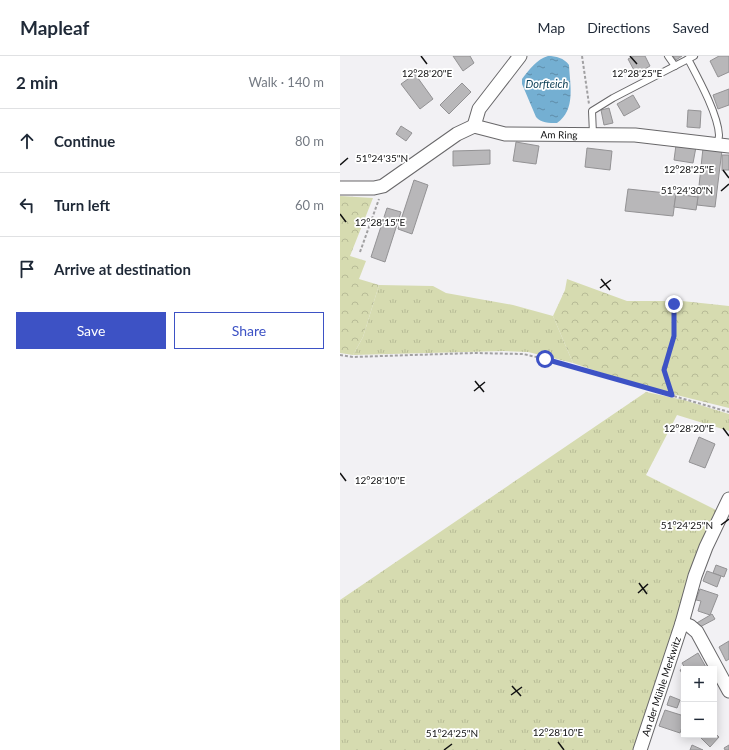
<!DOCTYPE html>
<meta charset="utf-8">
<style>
:root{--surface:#fff;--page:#f6f6f7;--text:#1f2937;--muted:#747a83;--line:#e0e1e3;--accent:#3d52c5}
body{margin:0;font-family:Lato,sans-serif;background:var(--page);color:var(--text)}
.controls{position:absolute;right:12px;bottom:12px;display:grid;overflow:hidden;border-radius:0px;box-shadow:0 2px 10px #0003}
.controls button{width:36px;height:36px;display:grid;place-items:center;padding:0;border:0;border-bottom:1px solid var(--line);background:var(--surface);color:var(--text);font:20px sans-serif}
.stop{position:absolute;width:12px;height:12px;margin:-9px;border:3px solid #3d52c5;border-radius:50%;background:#fff}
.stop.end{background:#3d52c5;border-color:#fff;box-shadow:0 1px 4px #0008}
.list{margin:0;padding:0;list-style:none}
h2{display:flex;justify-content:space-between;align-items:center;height:52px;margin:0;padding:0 16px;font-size:17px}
h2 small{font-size:13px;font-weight:400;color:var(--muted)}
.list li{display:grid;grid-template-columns:26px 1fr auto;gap:12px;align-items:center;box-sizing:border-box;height:64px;padding:0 16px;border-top:1px solid var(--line)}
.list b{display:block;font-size:15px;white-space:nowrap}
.list em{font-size:13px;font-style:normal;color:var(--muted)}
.actions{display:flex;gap:8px;padding:12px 16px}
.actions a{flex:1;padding:9px 0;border:1px solid var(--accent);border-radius:0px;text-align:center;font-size:14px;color:var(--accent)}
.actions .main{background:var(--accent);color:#fff}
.icon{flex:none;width:22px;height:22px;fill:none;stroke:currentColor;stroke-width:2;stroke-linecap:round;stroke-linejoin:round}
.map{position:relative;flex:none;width:389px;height:694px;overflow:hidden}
header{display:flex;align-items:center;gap:24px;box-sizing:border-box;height:56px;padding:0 20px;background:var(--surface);border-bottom:1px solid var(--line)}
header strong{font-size:19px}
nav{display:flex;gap:22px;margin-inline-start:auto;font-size:14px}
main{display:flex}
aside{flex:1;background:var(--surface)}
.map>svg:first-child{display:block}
.grass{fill:url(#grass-tufts)}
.forest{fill:url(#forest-crowns)}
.water{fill:url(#water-ripples)}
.building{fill:#b8b7b9;stroke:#939294}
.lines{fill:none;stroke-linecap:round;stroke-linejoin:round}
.service-casing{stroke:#686769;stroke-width:8}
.minor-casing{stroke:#686769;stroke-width:15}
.path{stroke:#a1a0a2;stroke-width:2;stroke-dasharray:3 2;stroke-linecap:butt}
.service{stroke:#fff;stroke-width:6}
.minor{stroke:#fff;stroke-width:13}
.route{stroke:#3d52c5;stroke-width:5}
.ticks{fill:none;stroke:#111112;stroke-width:1.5}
.labels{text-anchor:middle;stroke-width:3.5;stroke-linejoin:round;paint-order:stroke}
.street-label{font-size:10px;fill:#111112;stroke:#fff}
.water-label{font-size:11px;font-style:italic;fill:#093c54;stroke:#fff}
.ticks-label{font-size:10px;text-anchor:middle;fill:#111112;stroke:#fff;stroke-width:3.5;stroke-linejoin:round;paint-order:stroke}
</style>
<header>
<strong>Mapleaf</strong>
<nav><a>Map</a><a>Directions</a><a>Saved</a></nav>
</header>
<main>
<aside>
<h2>2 min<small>Walk · 140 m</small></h2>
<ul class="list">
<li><svg class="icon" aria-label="ahead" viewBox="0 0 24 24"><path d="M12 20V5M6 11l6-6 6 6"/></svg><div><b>Continue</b></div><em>80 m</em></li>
<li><svg class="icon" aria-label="left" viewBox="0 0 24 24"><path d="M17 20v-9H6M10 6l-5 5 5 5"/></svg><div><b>Turn left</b></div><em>60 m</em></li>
<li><svg class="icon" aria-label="arrive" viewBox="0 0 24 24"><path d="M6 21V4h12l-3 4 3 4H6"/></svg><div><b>Arrive at destination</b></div></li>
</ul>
<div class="actions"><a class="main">Save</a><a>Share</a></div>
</aside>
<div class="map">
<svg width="389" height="694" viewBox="0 0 389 694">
<defs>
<pattern id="grass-tufts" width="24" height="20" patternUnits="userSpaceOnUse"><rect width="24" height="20" fill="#d6dbb0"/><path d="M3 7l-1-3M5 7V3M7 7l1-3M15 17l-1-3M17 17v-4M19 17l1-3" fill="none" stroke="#b7bb96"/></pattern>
<pattern id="forest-crowns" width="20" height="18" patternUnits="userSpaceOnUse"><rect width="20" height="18" fill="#d6dbb0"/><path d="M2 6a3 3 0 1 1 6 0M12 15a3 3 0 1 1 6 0" fill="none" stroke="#b7bb96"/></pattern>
<pattern id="water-ripples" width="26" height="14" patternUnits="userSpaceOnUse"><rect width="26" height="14" fill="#74afd2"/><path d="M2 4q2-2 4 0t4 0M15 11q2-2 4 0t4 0" fill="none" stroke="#5e8da9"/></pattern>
</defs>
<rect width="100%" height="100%" fill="#f2f1f4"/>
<g class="grass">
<path d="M39 229 93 230 106 237 173 249 213 260 233 307 188 296 163 295 13 299 23 281Z"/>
<path d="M306 336 344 344 389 358V375L337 359 306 419 378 455 296 694H0V544Z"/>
</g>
<g class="forest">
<path d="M0 140 33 142 10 200 26 205 19 223 39 229 23 281 13 299 0 297Z"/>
<path d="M227 223 287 245H342L389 250V352L300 330 233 307 213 260 225 234Z"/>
</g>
<path class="water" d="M208 0C216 0 224 2 229 9 230 29 236 54 217 67 209 67 201 67 196 61L182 28V23C189 14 197 3 208 0Z"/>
<g class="building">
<path d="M113 0H130L134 7 123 15Z"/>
<path d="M294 0H305L310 10 296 18 288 3Z"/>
<path d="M333 0H342L336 4Z"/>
<path d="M379 0H389V16L378 21 370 5Z"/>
<path d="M75 18 93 43 80 53 61 28Z"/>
<path d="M122 27 131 36 109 58 100 49Z"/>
<path d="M389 33V49L378 53 373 39Z"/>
<path d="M293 39 300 51 284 60 277 48Z"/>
<path d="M269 52 273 67 264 69 261 54Z"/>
<path d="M348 54 361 55 360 72 347 71Z"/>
<path d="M61 70 72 77 66 85 56 78Z"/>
<path d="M176 86 199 90 196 108 173 105Z"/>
<path d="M336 89 356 91 353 107 334 104Z"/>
<path d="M247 92 272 95 270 114 245 111Z"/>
<path d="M363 92 382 94 375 151 357 149Z"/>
<path d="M150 94V108L113 110V95Z"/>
<rect x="382" y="99" width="7" height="15"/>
<path d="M74 124 88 129 72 178 58 173Z"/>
<path d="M288 133 336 138 333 160 285 155Z"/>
<path d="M336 138 358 141 356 154 334 151Z"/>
<path d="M47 152 61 156 45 206 31 201Z"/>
<path d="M359 381 375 388 365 412 349 406Z"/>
<path d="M376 509 387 513 384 521 373 517Z"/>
<path d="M367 515 381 520 377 531 363 525Z"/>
<path d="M360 533 378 539 370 559 358 555 361 545 356 544Z"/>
<path d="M372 558 375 563 358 572 355 568Z"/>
<path d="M389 585V603L386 605 379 591Z"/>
<path d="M358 597 367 613H344V621L340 614 345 612 342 607Z"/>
<path d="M330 640 340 644 337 652 327 649Z"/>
<path d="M325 654 344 660V665L340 677 319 670Z"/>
<path d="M374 676 379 681 370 691 358 679H374Z"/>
<path d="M352 689 363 694H350Z"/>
<path d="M389 689V694H385L384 692Z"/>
</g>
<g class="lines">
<g class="service-casing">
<g id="service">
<path d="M328 0 335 10"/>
<path d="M348 3C358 22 378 58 379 79 379 82 378 85 377 88"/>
<path d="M253 78 252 55 273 42 354 0"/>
</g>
</g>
<g class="minor-casing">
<g id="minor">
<path id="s1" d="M134 70 165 78 295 79 389 90"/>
<path d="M134 70 139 53 180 0"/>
<path d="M0 132H34L43 130 117 78 134 70"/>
<path d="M342 567 350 570 357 576 389 635"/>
<path id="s2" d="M300 694 342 567 355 520 366 491 389 443"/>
</g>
</g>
<g class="path">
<path d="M242 0 249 48"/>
<path d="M20 196 39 143"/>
<path d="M0 299 13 301 134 297 183 298 205 303 389 356"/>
<path d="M332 339 324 314 334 280V248"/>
</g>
<use href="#service" class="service"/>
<use href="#minor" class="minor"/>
</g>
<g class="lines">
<path class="route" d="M205 303 332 339 324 314 334 280V248"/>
</g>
<path class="ticks" d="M81 0 87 8M290 0 297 8M0 109 8 102M383 114 389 122M381 135 389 128M0 158 6 166M261 223 270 234M260 232 271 224M135 325 144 336M134 335 145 326M383 372 389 380M0 417 6 425M381 469 389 463M299 527 307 538M298 537 308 528M172 630 181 640M171 639 182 631M218 686 224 694M104 694 112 688"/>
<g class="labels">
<g class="street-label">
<text dy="4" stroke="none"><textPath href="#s1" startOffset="86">Am Ring</textPath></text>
<text dy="4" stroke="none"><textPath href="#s2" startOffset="67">An der Mühle Merkwitz</textPath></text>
</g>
<g class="water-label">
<text x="207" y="32">Dorfteich</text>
</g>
</g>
<g class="ticks-label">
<text x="87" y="21">12°28'20"E</text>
<text x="297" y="21">12°28'25"E</text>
<text x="42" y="106">51°24'35"N</text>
<text x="349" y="117">12°28'25"E</text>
<text x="347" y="138">51°24'30"N</text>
<text x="40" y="170">12°28'15"E</text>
<text x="349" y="376">12°28'20"E</text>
<text x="40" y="428">12°28'10"E</text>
<text x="347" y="473">51°24'25"N</text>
<text x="218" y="680">12°28'10"E</text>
<text x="112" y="681">51°24'25"N</text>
</g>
</svg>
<div class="controls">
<button>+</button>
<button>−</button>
</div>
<div class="stop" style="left:205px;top:303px"></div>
<div class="stop end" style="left:334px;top:248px"></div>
</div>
</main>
